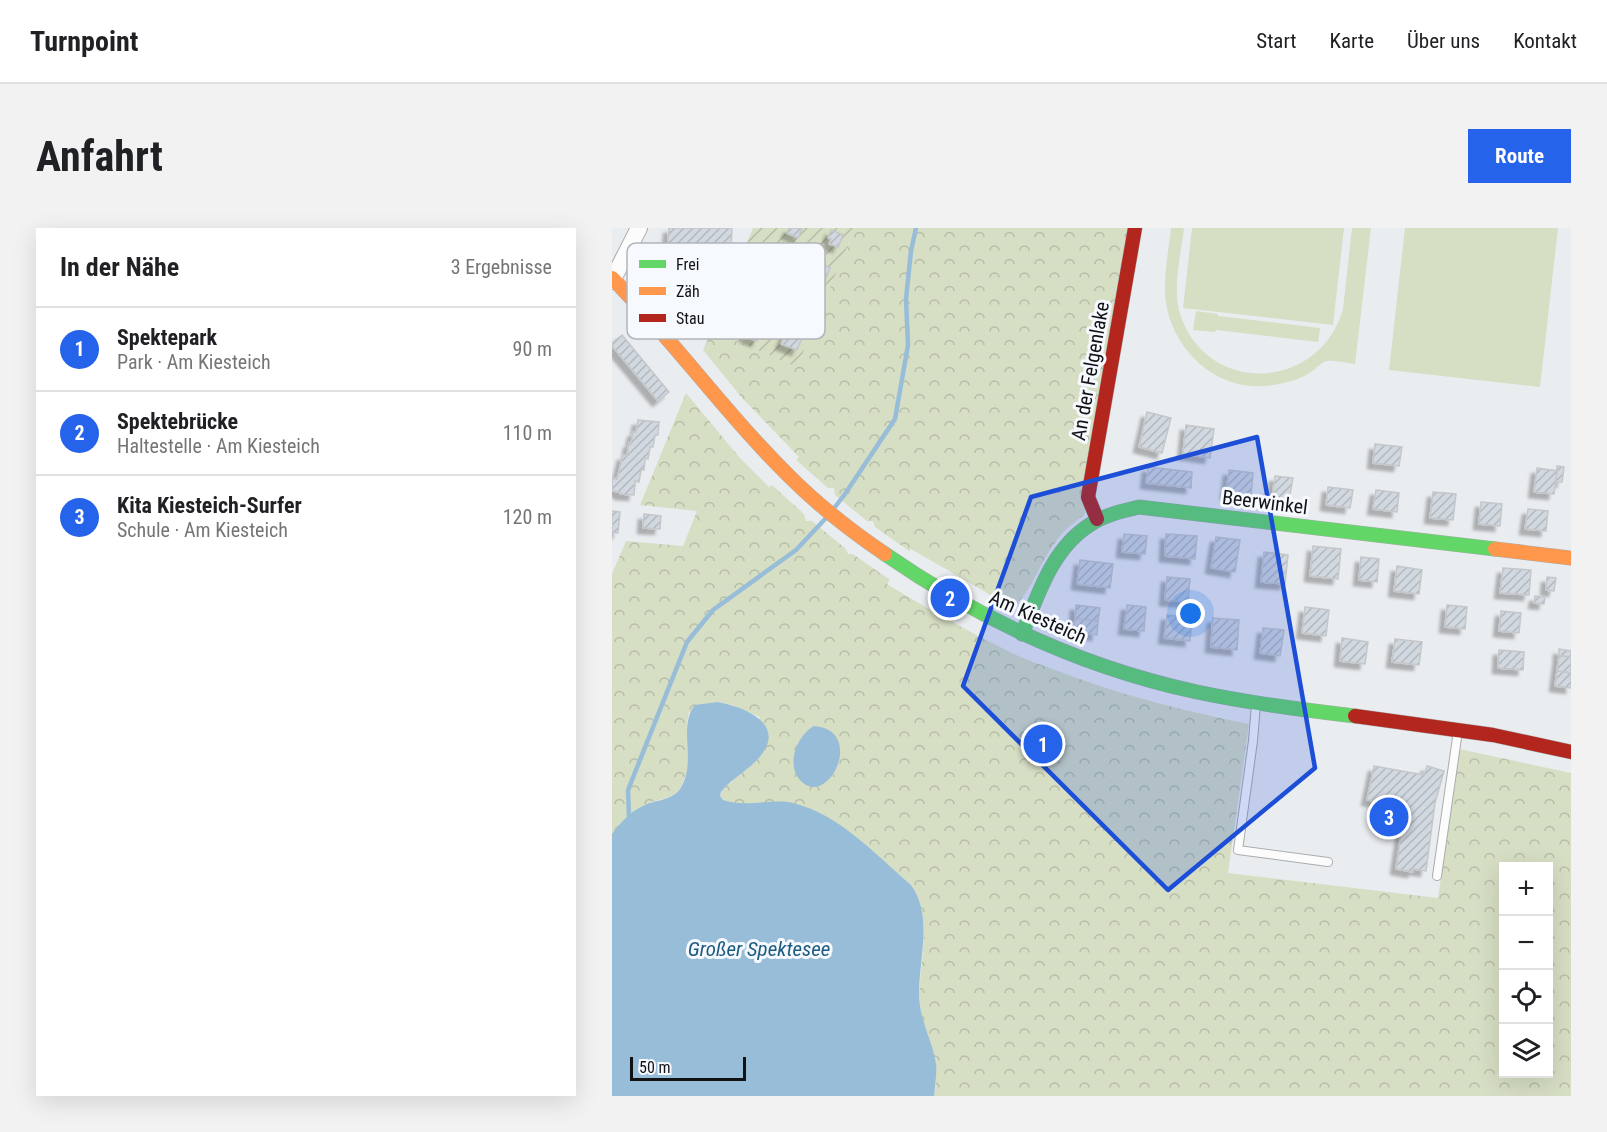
<!DOCTYPE html>
<html lang="de">
<meta charset="utf-8">
<style>
:root{--surface:#fff;--page:#f2f2f2;--text:#202124;--muted:#757577;--line:#e0e0e0;--accent:#2563eb}
body{margin:0;font-family:"Roboto Condensed",sans-serif;background:var(--page);color:var(--text)}
.controls{position:absolute;right:18px;bottom:18px;display:grid;overflow:hidden;border-radius:0px;box-shadow:0 6px 24px #0002}
.controls button{width:54px;height:54px;display:grid;place-items:center;padding:0;border:0;border-bottom:2px solid var(--line);background:var(--surface);color:var(--text);font:30px sans-serif}
.scale{position:absolute;left:18px;bottom:15px;width:116px;box-sizing:border-box;padding-left:6px;border:3px solid #101214;border-top:0;font-size:16px;line-height:21px;white-space:nowrap;color:#101214;-webkit-text-stroke:4px #f6f9fe;paint-order:stroke}
.you{position:absolute;left:579px;top:386px;width:21px;height:21px;margin:-15px;border:4px solid #fff;border-radius:50%;background:#1a73e8;box-shadow:0 0 0 9px #1a73e833}
.badge{display:grid;place-items:center;width:39px;height:39px;border-radius:50%;background:var(--accent);color:#fff;font-size:20px;font-weight:700}
.pin{position:absolute;translate:-50% -50%;border:3px solid #fff;box-shadow:0 2px 6px #0006}
.list{margin:0;padding:0;list-style:none}
h2{display:flex;justify-content:space-between;align-items:center;height:78px;margin:0;padding:0 24px;font-size:26px}
h2 small{font-size:20px;font-weight:400;color:var(--muted)}
.list li{display:grid;grid-template-columns:39px 1fr auto;gap:18px;align-items:center;box-sizing:border-box;height:84px;padding:0 24px;border-top:2px solid var(--line)}
.list b{display:block;font-size:22px;white-space:nowrap}
.list p{margin:0;font-size:20px;white-space:nowrap;color:var(--muted)}
.list em{font-size:20px;font-style:normal;color:var(--muted)}
.icon{flex:none;width:33px;height:33px;fill:none;stroke:currentColor;stroke-width:2;stroke-linecap:round;stroke-linejoin:round}
.map{position:relative;flex:none;width:959px;height:868px;overflow:hidden;border-radius:0px}
header{display:flex;align-items:center;gap:36px;box-sizing:border-box;height:84px;padding:0 30px;background:var(--surface);border-bottom:2px solid var(--line)}
header strong{font-size:28px}
nav{display:flex;gap:33px;margin-inline-start:auto;font-size:21px}
.intro{display:flex;align-items:center;justify-content:space-between;box-sizing:border-box;height:144px;padding:0 36px}
h1{margin:0;font-size:42px}
.button{padding:15px 27px;border-radius:0px;background:var(--accent);color:#fff;font-size:21px;font-weight:700}
main{display:flex;gap:36px;padding:0 36px}
aside{flex:1;background:var(--surface);border-radius:0px;box-shadow:0 6px 24px #0002}
.map>svg:first-child{display:block}
.grass{fill:#d6dec4}
.park{fill:url(#park-crowns);fill-rule:evenodd}
.garden{fill:url(#garden-furrows)}
.water{fill:#97bdd9}
.lines{fill:none;stroke-linecap:round;stroke-linejoin:round}
.stream{stroke:#97bdd9;stroke-width:4.5}
.building{fill:url(#building-hatch);stroke:#c5c7ca;stroke-width:1.5;filter:url(#shadow)}
.lane-casing{stroke:#aaacae;stroke-width:10}
.street-casing{stroke:#aaacae;stroke-width:18}
.fast-casing{stroke:#aaacae;stroke-width:15}
.slow-casing{stroke:#aaacae;stroke-width:15}
.jam-casing{stroke:#aaacae;stroke-width:15}
.lane{stroke:#fcfcfd;stroke-width:8}
.street{stroke:#fcfcfd;stroke-width:16}
.fast{stroke:#63d668;stroke-width:14}
.slow{stroke:#ff974d;stroke-width:14}
.jam{stroke:#b3261e;stroke-width:14}
.marked{fill:#1d4ed8;fill-opacity:0.2;stroke:#1d4ed8;stroke-width:4.5;stroke-linejoin:round}
.labels{text-anchor:middle;stroke-width:6;stroke-linejoin:round;paint-order:stroke}
.street-label{font-size:20px;fill:#101214;stroke:#f6f9fe}
.water-label{font-size:21px;font-style:italic;fill:#1d5b81;stroke:#f6f9fe}
.key{fill:#f6f9fe;stroke:#b1b4b8;stroke-width:1.5}
.key-label{font-size:16px;fill:#101214}
</style>
<header>
<strong>Turnpoint</strong>
<nav><a>Start</a><a>Karte</a><a>Über uns</a><a>Kontakt</a></nav>
</header>
<div class="intro"><h1>Anfahrt</h1><a class="button">Route</a></div>
<main>
<aside>
<h2>In der Nähe<small>3 Ergebnisse</small></h2>
<ul class="list">
<li><span class="badge">1</span><div><b>Spektepark</b><p>Park · Am Kiesteich</p></div><em>90 m</em></li>
<li><span class="badge">2</span><div><b>Spektebrücke</b><p>Haltestelle · Am Kiesteich</p></div><em>110 m</em></li>
<li><span class="badge">3</span><div><b>Kita Kiesteich-Surfer</b><p>Schule · Am Kiesteich</p></div><em>120 m</em></li>
</ul>
</aside>
<div class="map">
<svg width="959" height="868" viewBox="0 0 959 868">
<defs>
<pattern id="park-crowns" width="20" height="18" patternUnits="userSpaceOnUse" patternTransform="scale(1.5)"><rect width="20" height="18" fill="#d6dec4"/><path d="M2 6a3 3 0 1 1 6 0M12 15a3 3 0 1 1 6 0" fill="none" stroke="#b7bda8"/></pattern>
<pattern id="garden-furrows" width="10" height="10" patternUnits="userSpaceOnUse" patternTransform="scale(1.5)"><rect width="10" height="10" fill="#d6dec4"/><path d="M-1 1l2-2M0 10L10 0M9 11l2-2" fill="none" stroke="#b7bda8"/></pattern>
<pattern id="building-hatch" width="6" height="6" patternUnits="userSpaceOnUse" patternTransform="scale(1.5)"><rect width="6" height="6" fill="#d1d8e0"/><path d="M-1 1l2-2M0 6l6-6M5 7l2-2" fill="none" stroke="#b2b8bf"/></pattern>
<filter id="shadow"><feDropShadow dx="-5.5" dy="5.5" stdDeviation="1.5" flood-color="#0004"/></filter>
</defs>
<rect width="100%" height="100%" fill="#eaedf0"/>
<g class="grass">
<path d="M559 0H572C569 27 560 60 568 86 595 169 708 163 731 81L740 0H759L743 136C734 135 723 132 715 133 709 134 702 143 696 146 686 152 673 155 661 157 605 167 555 119 553 64 552 43 557 21 559 0Z"/>
<path d="M580 0H732L721 97 571 80Z"/>
<path d="M793 0H946L928 159 777 142Z"/>
<path d="M584 83 606 86V88L708 100 706 114 604 102 603 104 581 102Z"/>
</g>
<g class="park">
<path d="M243 0H517L473 286C465 293 454 300 448 308 430 329 423 356 405 376H394L299 321 297 323 263 299 261 293H255L223 267 222 260H216L184 232 187 229 131 171 91 122 100 102 185 138Z"/>
<path d="M74 165 128 230 157 259 160 257 192 286 194 293H200L234 321 236 326H241L278 352 275 356C314 380 355 403 396 423 409 430 424 435 438 440 504 466 568 482 637 496L616 645 826 670 847 521 959 545V868H322C323 862 324 855 324 849 322 824 310 800 308 776 305 737 323 691 299 657L234 602 118 575 111 572 108 568 111 560 120 554 148 489 120 477 106 474 77 484 75 495 77 511 76 543 68 561 59 569 39 574 0 606V346L14 313 71 318 85 283 28 277ZM891 638H936V846H891Z"/>
</g>
<path class="garden" d="M141 0H243L185 139 100 102Z"/>
<g class="water">
<path d="M106 474C136 480 178 498 144 533 134 543 117 553 109 564L108 568 111 572C133 580 158 570 181 575 227 586 264 627 299 657 324 692 303 738 308 778 311 798 321 816 324 836 325 846 323 858 322 868H0V606C8 595 18 584 31 578 43 571 58 574 68 561 86 534 65 499 83 477Z"/>
<path d="M202 498C254 502 217 579 190 554 173 539 184 508 202 498Z"/>
</g>
<g class="lines">
<g class="stream">
<path d="M223 279 233 266 283 191 296 117 294 71 299 23 304 0"/>
<path d="M17 588 16 562 75 414 101 382 184 322 214 290"/>
</g>
</g>
<g class="building">
<path d="M57 0H120L119 22 94 19 93 23 69 20V17L56 15Z"/>
<path d="M177 0H190L186 10 175 5Z"/>
<path d="M219 2 231 7 226 19 217 16 219 11 216 10Z"/>
<path d="M204 34 218 40 213 52 200 46Z"/>
<path d="M139 92 151 97 145 113 134 109Z"/>
<path d="M174 104 190 110 185 122 169 116Z"/>
<path d="M10 107 57 164 46 173 0 118V115Z"/>
<path d="M535 184 559 190 550 225 527 219Z"/>
<path d="M26 192 47 194 46 207H43L41 219H38L36 231 33 230 32 242H29L27 254 23 253 22 267 8 266V264L0 263V250L5 251 11 227 15 228 17 215 19 216 21 204H24Z"/>
<path d="M574 197 602 201 598 230 571 226Z"/>
<path d="M763 216 790 219 787 238 761 235Z"/>
<path d="M945 238 952 239 950 254H944Z"/>
<path d="M536 239 580 244 579 260 534 255Z"/>
<path d="M925 240 945 243 942 266 922 264Z"/>
<path d="M617 242 641 245 639 269 614 266Z"/>
<path d="M663 248 681 250 677 273 660 270Z"/>
<path d="M716 259 741 262 738 280 714 277Z"/>
<path d="M764 262 787 265 785 284 761 281Z"/>
<path d="M821 264 844 266 841 292 818 290Z"/>
<path d="M869 274 890 276 888 298 867 296Z"/>
<path d="M916 281 936 283 934 303 913 301Z"/>
<path d="M0 283 8 284 6 305 0 304Z"/>
<path d="M32 286 49 288 48 301 31 300Z"/>
<path d="M512 306 535 308 533 326 510 324Z"/>
<path d="M554 306 585 308 583 331 553 328Z"/>
<path d="M604 309 628 312 623 344 599 340Z"/>
<path d="M701 318 729 321 726 351 698 348Z"/>
<path d="M652 324 676 327 673 356 649 354Z"/>
<path d="M749 329 767 331 765 354 747 352Z"/>
<path d="M468 332 501 336 498 360 465 356Z"/>
<path d="M785 338 810 342 807 366 782 363Z"/>
<path d="M891 340 919 342 917 367 888 365Z"/>
<path d="M555 349 578 351 576 374 553 372Z"/>
<path d="M935 349 944 350 942 363 934 362Z"/>
<path d="M923 368 933 369 932 376 922 375Z"/>
<path d="M464 377 488 380 486 393 463 391Z"/>
<path d="M515 377 534 379 532 403 512 401Z"/>
<path d="M835 377 855 379 853 401 833 399Z"/>
<path d="M693 379 717 382 714 408 690 405Z"/>
<path d="M889 383 909 385 907 405 887 403Z"/>
<path d="M555 387 580 390 578 413 552 410Z"/>
<path d="M601 390 627 392 625 422 599 419Z"/>
<path d="M463 391 486 393 485 407 461 404Z"/>
<path d="M651 400 672 402 668 428 648 425Z"/>
<path d="M730 410 756 414 753 436 728 433Z"/>
<path d="M783 411 810 414 807 437 780 434Z"/>
<path d="M947 421 959 423V429L947 428Z"/>
<path d="M887 422 912 424 911 442 886 440Z"/>
<path d="M947 428 959 429V445L945 443Z"/>
<path d="M945 443 959 445V460L943 458Z"/>
<path d="M762 538 812 547 815 538 832 543 823 575 814 643 801 641V644L784 641 793 578 755 572Z"/>
</g>
<g class="lines">
<g class="lane-casing">
<g id="lane">
<path d="M644 476 641 513 626 622 716 634"/>
<path d="M825 648 846 503"/>
</g>
</g>
<g class="street-casing">
<path id="street" d="M0 53 27 0"/>
</g>
<g class="fast-casing">
<g id="fast">
<path d="M273 326C367 391 473 440 585 464 637 475 690 482 743 488"/>
<path d="M410 406C426 367 440 320 479 296 493 287 510 283 527 279L883 321"/>
</g>
</g>
<g class="slow-casing">
<g id="slow">
<path d="M0 50C62 113 114 186 177 248 206 277 239 303 273 326"/>
<path d="M883 321 959 330"/>
</g>
</g>
<g class="jam-casing">
<g id="jam">
<path d="M485 291 476 269 523 0"/>
<path d="M743 488 881 507 959 524"/>
</g>
</g>
<use href="#lane" class="lane"/>
<use href="#street" class="street"/>
<use href="#fast" class="fast"/>
<use href="#slow" class="slow"/>
<use href="#jam" class="jam"/>
</g>
<path class="marked" d="M645 209 703 540 556 662 351 458 419 269Z"/>
<g class="labels">
<g class="street-label">
<text transform="translate(478 143) rotate(-80)" y="7">An der Felgenlake</text>
<text transform="translate(653 274) rotate(7)" y="7">Beerwinkel</text>
<text transform="translate(426 389) rotate(24)" y="7">Am Kiesteich</text>
</g>
<g class="water-label">
<text x="147" y="728">Großer Spektesee</text>
</g>
</g>
<rect x="15" y="15" width="198" height="96" rx="9" class="key"/>
<rect x="27" y="32" width="27" height="8" fill="#63d668"/>
<rect x="27" y="59" width="27" height="8" fill="#ff974d"/>
<rect x="27" y="86" width="27" height="8" fill="#b3261e"/>
<g class="key-label">
<text x="64" y="42">Frei</text>
<text x="64" y="69">Zäh</text>
<text x="64" y="96">Stau</text>
</g>
</svg>
<div class="controls">
<button>+</button>
<button>−</button>
<button><svg class="icon" aria-label="locate" viewBox="0 0 24 24"><circle cx="12" cy="12" r="6"/><path d="M12 2v4M12 18v4M2 12h4M18 12h4"/></svg></button>
<button><svg class="icon" aria-label="layers" viewBox="0 0 24 24"><path d="M12 4l9 5-9 5-9-5zM3 14l9 5 9-5"/></svg></button>
</div>
<div class="scale">50 m</div>
<div class="you"></div>
<div class="pin badge" style="left:431px;top:516px">1</div>
<div class="pin badge" style="left:338px;top:370px">2</div>
<div class="pin badge" style="left:777px;top:589px">3</div>
</div>
</main>
